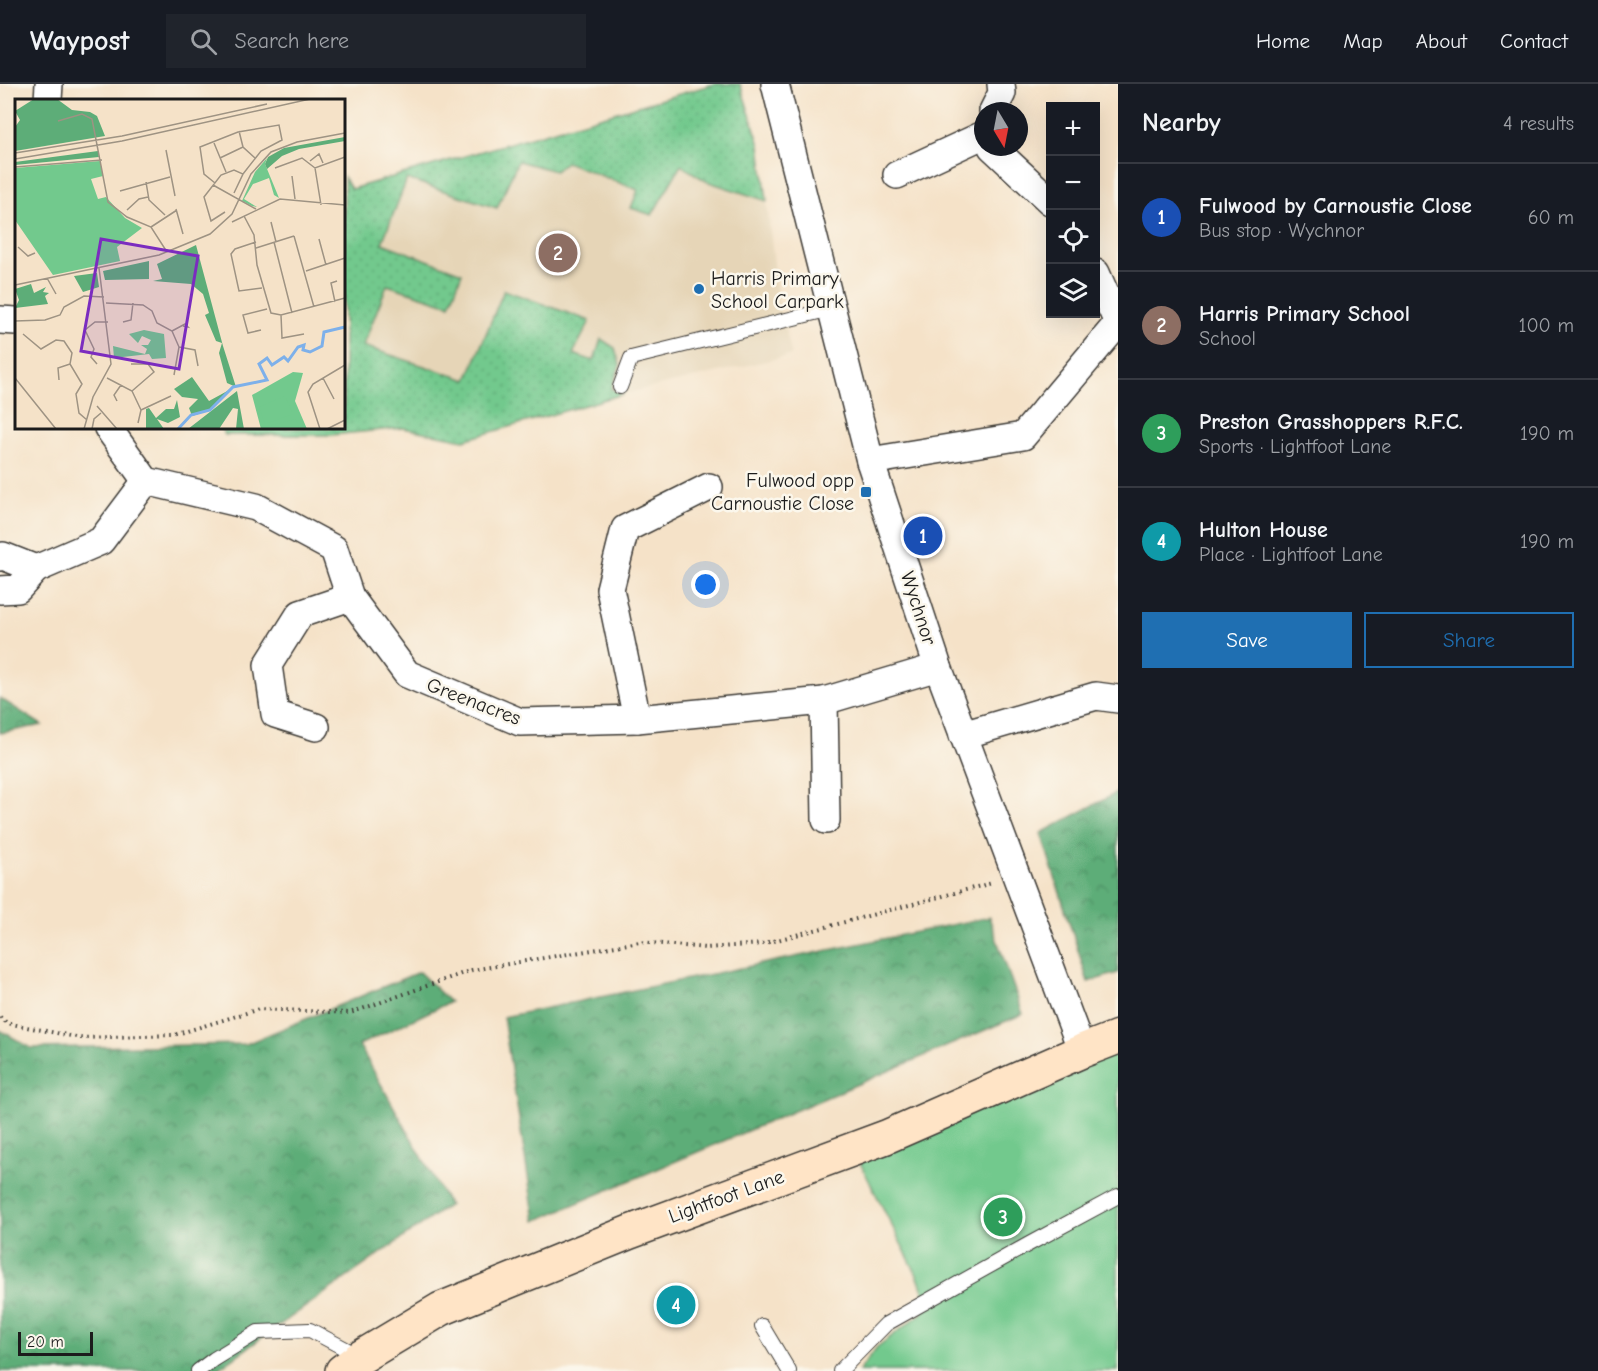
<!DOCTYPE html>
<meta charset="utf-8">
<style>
:root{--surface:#171b24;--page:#20242c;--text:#f1f3f6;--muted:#9ea1a6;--line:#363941;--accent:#1f6fb2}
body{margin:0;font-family:"Comic Neue",sans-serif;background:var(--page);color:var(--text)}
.controls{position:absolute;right:18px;top:18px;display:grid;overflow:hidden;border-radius:0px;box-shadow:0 6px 24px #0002}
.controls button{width:54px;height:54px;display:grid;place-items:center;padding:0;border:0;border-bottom:2px solid var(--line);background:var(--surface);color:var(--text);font:30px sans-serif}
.compass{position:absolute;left:974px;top:18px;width:54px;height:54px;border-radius:50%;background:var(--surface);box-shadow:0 6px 24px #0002;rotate:170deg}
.scale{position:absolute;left:18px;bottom:15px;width:75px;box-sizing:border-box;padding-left:6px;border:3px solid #1c1c1c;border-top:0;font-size:16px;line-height:21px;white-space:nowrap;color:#1c1c1c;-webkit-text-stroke:4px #fbf7ec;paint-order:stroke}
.you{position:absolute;left:706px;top:501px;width:21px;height:21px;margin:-15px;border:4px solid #fff;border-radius:50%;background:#1a73e8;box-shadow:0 0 0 9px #1a73e833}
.badge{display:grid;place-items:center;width:39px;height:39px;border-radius:50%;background:var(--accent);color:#fff;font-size:20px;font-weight:700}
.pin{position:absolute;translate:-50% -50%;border:3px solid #fff;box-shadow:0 2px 6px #0006}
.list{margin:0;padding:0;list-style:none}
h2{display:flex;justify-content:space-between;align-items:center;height:78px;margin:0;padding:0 24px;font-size:26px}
h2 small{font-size:20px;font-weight:400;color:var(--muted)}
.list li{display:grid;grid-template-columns:39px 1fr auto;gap:18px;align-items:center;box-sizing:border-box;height:108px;padding:0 24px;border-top:2px solid var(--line)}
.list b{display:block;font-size:22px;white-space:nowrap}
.list p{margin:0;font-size:20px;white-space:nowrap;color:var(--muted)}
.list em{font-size:20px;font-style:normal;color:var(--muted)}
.actions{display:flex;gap:12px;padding:18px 24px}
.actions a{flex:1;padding:14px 0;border:2px solid var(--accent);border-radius:0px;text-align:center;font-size:21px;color:var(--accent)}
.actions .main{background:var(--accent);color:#fff}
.icon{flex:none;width:33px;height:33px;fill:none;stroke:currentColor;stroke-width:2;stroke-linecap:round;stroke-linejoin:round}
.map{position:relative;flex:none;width:1118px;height:1287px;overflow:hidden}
header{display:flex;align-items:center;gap:36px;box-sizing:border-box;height:84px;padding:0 30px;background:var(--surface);border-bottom:2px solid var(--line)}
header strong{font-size:28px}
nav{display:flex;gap:33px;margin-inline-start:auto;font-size:21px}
.search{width:420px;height:54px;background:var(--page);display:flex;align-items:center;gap:15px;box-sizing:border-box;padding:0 21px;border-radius:0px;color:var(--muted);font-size:22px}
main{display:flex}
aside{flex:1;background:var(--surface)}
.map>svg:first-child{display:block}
.built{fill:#e6d5b7}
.grass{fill:url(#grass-dots);stroke:#477254;stroke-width:1.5}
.forest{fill:url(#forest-crowns);stroke:#3c644a;stroke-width:1.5}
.pitch{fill:#72c98d;stroke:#477254;stroke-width:1.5}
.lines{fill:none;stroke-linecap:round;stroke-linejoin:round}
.lane-casing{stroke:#3d3a36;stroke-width:16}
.street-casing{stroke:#3d3a36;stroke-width:30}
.secondary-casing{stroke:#3d3a36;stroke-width:36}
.path{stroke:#3d3a36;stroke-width:4;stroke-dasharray:1.5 4.5;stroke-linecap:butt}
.lane{stroke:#fff;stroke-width:14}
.street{stroke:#fff;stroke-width:27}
.secondary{stroke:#ffe4c6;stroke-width:33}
.poi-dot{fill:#1f6fb2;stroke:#fbf7ec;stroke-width:2}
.labels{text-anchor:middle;stroke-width:5;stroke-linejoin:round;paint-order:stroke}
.poi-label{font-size:20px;fill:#1c1c1c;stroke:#fbf7ec;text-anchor:start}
.street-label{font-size:20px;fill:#1c1c1c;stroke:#fbf7ec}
.inset-river{fill:none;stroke:#7db0ea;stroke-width:3}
.inset-road{fill:none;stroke:#9e9383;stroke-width:1.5}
.view{fill:#7b2cbf;fill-opacity:0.15;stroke:#7b2cbf;stroke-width:3}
.inset-edge{fill:none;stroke:#1c1c1c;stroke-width:3}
</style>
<header>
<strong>Waypost</strong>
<div class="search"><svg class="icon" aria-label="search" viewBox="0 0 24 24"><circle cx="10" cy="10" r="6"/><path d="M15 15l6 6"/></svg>Search here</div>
<nav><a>Home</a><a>Map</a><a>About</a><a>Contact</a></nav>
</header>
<main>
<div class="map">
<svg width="1118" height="1287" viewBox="0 0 1118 1287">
<defs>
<pattern id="grass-dots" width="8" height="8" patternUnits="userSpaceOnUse" patternTransform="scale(1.5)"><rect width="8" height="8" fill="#72c98d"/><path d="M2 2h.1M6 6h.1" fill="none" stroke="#62ac79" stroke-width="1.8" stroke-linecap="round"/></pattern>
<pattern id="forest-crowns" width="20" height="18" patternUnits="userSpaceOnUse" patternTransform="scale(1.5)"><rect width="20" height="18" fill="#5dad78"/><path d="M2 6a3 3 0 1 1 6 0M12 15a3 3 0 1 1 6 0" fill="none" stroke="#4c8c62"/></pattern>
</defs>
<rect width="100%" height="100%" fill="#fbf7ec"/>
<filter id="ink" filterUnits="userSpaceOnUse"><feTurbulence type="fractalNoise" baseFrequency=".0167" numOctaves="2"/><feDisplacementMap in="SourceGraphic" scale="12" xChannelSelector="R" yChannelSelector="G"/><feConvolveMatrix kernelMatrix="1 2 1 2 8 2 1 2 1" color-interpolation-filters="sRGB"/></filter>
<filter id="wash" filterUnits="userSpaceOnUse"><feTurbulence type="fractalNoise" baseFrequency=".008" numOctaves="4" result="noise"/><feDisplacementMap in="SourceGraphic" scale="24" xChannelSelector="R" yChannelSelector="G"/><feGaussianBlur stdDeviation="1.35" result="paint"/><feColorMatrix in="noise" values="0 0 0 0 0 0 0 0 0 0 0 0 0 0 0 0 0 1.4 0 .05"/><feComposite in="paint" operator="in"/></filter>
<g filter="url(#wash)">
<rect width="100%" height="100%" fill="#f5e2c8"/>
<path class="built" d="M714 0H740L760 61 779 221 792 271 623 310 464 356 403 344 331 351H225L221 344H344V93L351 105Z"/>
<path class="grass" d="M714 0H740L760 61 767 117 706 97 681 81 652 131 631 124 638 106 566 78 555 87 518 77 497 124 407 95 382 159 462 189 450 221 387 201 363 262 467 296 504 206 590 237 573 270 594 277 601 255 615 264 620 281 611 305 623 310 464 356 403 344 331 351H225L221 344H344V93L351 105Z"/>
<g class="forest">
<path d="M0 614 1 615 42 641 0 649Z"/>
<path d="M1118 708V889L1088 898 1041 749Z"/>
<path d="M989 833 1023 930 535 1137 503 933Z"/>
<path d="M419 888 450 918 359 961 449 1121 215 1287H0V946L31 964 246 960Z"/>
</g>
<path class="pitch" d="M1118 963V1287H859L877 1263 922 1229 923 1207 918 1193 857 1073Z"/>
</g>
<g filter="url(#ink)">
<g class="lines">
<g class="lane-casing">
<g id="lane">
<path d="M620 303 631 274 831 225"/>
<path d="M762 1242 789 1287"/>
<path d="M198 1287 214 1275 258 1248 310 1246 359 1272"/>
<path d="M840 1287 886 1240 1029 1160 1118 1112"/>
</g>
</g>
<g class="street-casing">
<g id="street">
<path d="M775 0 870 377 938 583 1082 967"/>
<path d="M48 16 49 0"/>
<path d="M993 27 1002 9 1001 0"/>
<path d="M992 63 1050 117"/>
<path d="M897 91 981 52"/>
<path d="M0 236 16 237"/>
<path d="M108 344 146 397 256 423 334 465 350 513 407 590 520 638 637 635 824 617 938 583"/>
<path d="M870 377 1023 352 1118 239 1096 189"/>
<path d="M0 473 3 472 36 485"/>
<path d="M0 506 18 505 36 485 101 457 146 397"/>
<path d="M824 617 826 736"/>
<path d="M637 635 610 505 625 445 709 403"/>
<path d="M316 643 275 630 268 581 300 530 350 513"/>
<path d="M963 651 1096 612 1118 615"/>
</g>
</g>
<g class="secondary-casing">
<path id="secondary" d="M342 1287 361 1273 441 1225 630 1148 886 1053 1082 967 1118 953"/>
</g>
<path class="path" d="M0 933 7 939 81 954 174 951 259 925 350 929 472 886 640 858 706 864 762 860 992 799"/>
<use href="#lane" class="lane"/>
<use href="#street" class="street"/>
<use href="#secondary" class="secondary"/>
</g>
</g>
<g class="poi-dot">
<circle cx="699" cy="205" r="6"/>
<rect x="860" y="402" width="12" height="12" rx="3"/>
</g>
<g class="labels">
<g class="poi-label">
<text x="711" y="201">Harris Primary<tspan x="711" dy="23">School Carpark</tspan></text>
<text x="854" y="403" text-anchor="end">Fulwood opp<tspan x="854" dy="23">Carnoustie Close</tspan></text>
</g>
<g class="street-label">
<text transform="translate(919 524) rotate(72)" y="7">Wychnor</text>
<text transform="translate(474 617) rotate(21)" y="7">Greenacres</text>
<text transform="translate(726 1112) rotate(-20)" y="7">Lightfoot Lane</text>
</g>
</g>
<g transform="translate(15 15)">
<rect width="330" height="330" fill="#f5e2c8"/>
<path d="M252 59 250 65 264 99 259 96 254 79 238 85 229 100 242 108 259 101 242 108 237 107 227 102 240 73ZM129 231 149 235 151 259 137 260 134 255 99 259 98 247 130 255 132 250 126 246H133L136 241 127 237 123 244 114 235Z" fill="#72c98d"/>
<path d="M19 0H42L57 11 75 13 82 17 90 37 0 52V28L5 21 0 12ZM330 38V42L284 50 267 57 252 70 250 65 253 58 269 49ZM83 52 84 58 0 66V63ZM181 146 208 247 221 288 212 284 204 254 207 244 201 242 190 216 194 214 188 195 176 185 138 182 147 180 142 165ZM134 162V180L90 181 88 172ZM82 174 84 188 68 193 59 177ZM16 185 19 194 31 188 28 193 34 194 30 197 33 205 0 209 4 201 0 190ZM177 278 194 302 216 290 193 312 177 317 174 309 183 300 167 298 159 290ZM222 292 229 330H221L223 310 218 309 204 330H173ZM162 301 165 318 153 324 142 320 149 330H131V310L134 309 141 319 151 310H159Z" fill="#5dad78"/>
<path d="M278 273 288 274 280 302 292 330H246L237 296Z" fill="#72c98d"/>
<path d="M85 62 88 77 76 80 83 100 91 98 110 119 127 129 102 148 105 162 38 176 0 121V69ZM270 297 278 315 250 325 244 308ZM281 320 284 330H253V327Z" fill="#72c98d"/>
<path class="inset-river" d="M163 330 176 316 195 311 218 288 252 281 244 265 252 259 257 266 269 258 273 262 283 248 289 246 288 251 295 253 307 247 309 233 330 228"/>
<path class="inset-road" d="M43 22 67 15 77 20 93 103 112 118 136 128 152 153M224 32 228 48 240 59M199 44 211 73M151 51 160 97M0 54 107 37 252 5M205 59 228 48M0 60 107 42 295 0M295 62 304 55 308 64M0 68 87 61M260 69 287 59 300 69 330 58M300 69 306 106M277 77 280 100M131 83 134 101 150 116M200 84 189 75 185 48 223 33 264 26 267 41 246 52 228 75M198 86 241 110M105 92 155 78M161 110 168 135M112 111 124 100 133 98M210 113 196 122 189 98 206 76 219 71 228 75 219 94M229 117 239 136 242 166 256 214 266 216 330 199M217 123 265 100 330 106M256 123 261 143M136 128 162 111M279 137 299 208M304 140 311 166M241 143 220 150 216 155 224 192 247 189M259 143 277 214M3 148 13 157 20 154M241 149 279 137M291 172 330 159M32 179 41 195M0 186 144 156 195 135 217 115 236 75 256 53 282 43 330 34M320 203 316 184 322 182M91 204 128 206 137 212 142 224 157 232 164 248 159 276M266 216 267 239 289 235M0 222 30 221 45 216 49 208 69 197 89 198M108 223 116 221 118 204M246 231 233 234 228 216 252 210M157 232 170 225 173 228 168 227M8 235 26 250 41 241 49 242 57 254 55 265 67 285 61 295 64 314 72 321M164 248 180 251 183 267M82 265 76 258 79 250 70 231 80 223H93M116 265H133L139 273 117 292M0 279 41 330M92 279 117 292 126 311 123 324M308 279 319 300M44 281 43 269 55 265M102 302 99 296 106 286M82 307 102 330M126 311 156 297M69 330 78 298 96 265 84 169M77 330 79 320 86 314M305 330 293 293 298 285 330 266M312 330 330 321"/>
<path class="view" d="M86 140 183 157 164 270 66 252Z"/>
<rect width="330" height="330" class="inset-edge"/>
</g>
</svg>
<div class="controls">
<button>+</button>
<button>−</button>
<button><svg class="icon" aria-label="locate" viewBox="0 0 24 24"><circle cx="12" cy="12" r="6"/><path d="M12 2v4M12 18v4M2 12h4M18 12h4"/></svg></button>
<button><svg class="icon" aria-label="layers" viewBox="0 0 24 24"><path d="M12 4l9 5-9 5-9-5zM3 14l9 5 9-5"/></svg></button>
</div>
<svg class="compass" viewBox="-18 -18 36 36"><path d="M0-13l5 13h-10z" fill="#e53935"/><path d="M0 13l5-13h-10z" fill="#9ea1a6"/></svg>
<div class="scale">20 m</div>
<div class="you"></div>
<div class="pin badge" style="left:923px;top:452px;background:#1a4fb4">1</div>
<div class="pin badge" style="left:558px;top:169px;background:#8d6e63">2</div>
<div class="pin badge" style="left:1003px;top:1133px;background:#2e9e5b">3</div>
<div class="pin badge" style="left:676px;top:1221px;background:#0f9aa8">4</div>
</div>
<aside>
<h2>Nearby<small>4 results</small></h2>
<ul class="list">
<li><span class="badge" style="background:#1a4fb4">1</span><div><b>Fulwood by Carnoustie Close</b><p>Bus stop · Wychnor</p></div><em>60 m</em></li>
<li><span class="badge" style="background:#8d6e63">2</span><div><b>Harris Primary School</b><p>School</p></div><em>100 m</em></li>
<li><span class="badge" style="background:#2e9e5b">3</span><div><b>Preston Grasshoppers R.F.C.</b><p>Sports · Lightfoot Lane</p></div><em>190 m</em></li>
<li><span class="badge" style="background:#0f9aa8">4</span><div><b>Hulton House</b><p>Place · Lightfoot Lane</p></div><em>190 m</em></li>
</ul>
<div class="actions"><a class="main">Save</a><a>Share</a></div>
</aside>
</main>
